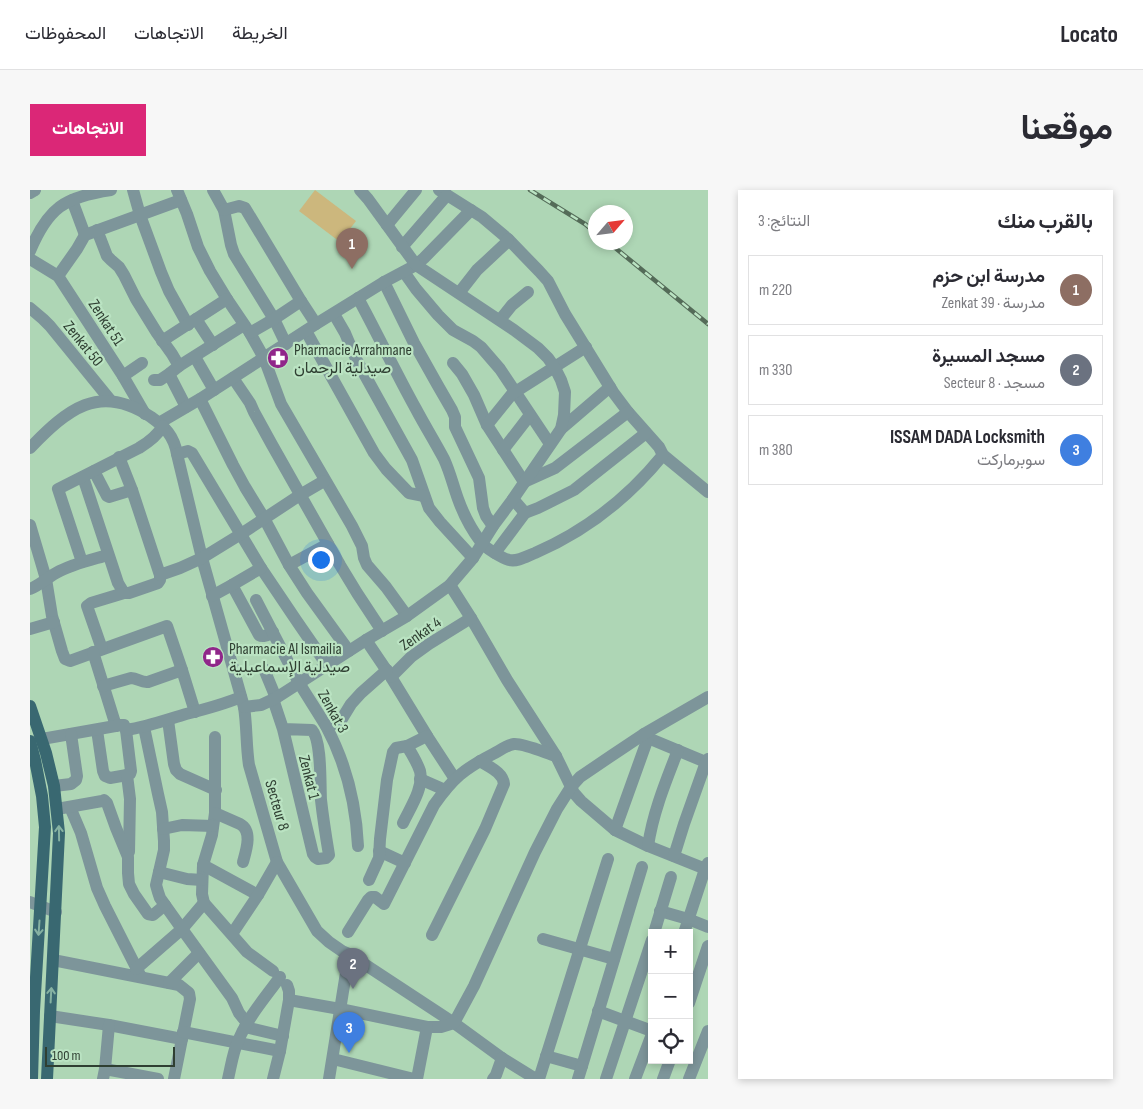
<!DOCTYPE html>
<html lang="ar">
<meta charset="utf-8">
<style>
:root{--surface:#fff;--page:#f7f7f7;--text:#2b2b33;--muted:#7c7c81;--line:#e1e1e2;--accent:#db2777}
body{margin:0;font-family:"Sofia Sans Condensed",Vazirmatn,sans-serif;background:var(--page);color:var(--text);direction:rtl}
.controls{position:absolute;right:15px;bottom:15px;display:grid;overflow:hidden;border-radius:0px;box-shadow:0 2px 8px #0003}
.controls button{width:45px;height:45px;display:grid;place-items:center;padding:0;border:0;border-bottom:1px solid var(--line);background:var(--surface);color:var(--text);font:25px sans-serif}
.compass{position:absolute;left:558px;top:15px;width:45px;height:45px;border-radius:50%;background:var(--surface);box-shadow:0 2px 8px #0003;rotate:62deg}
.scale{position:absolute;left:15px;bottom:12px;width:130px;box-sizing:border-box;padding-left:5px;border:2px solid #2f3f32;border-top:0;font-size:14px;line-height:18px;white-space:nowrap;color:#2f3f32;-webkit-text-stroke:4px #bae3c2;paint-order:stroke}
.you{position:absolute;left:290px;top:369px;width:18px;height:18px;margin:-12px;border:4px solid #fff;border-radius:50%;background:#1a73e8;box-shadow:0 0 0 8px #1a73e833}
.badge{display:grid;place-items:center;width:32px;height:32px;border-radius:50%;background:var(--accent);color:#fff;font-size:16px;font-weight:700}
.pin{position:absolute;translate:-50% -41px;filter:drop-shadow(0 1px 2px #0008)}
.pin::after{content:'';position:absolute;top:26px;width:18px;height:15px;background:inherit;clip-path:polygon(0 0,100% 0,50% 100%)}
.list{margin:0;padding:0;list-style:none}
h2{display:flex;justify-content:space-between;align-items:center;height:65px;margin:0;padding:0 20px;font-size:21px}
h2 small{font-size:16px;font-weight:400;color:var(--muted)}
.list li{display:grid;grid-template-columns:32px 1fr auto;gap:15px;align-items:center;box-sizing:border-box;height:70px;margin:0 10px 10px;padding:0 10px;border:1px solid var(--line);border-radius:0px}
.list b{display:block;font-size:19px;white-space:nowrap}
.list p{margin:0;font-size:16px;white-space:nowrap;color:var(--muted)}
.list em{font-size:16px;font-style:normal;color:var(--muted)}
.icon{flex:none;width:28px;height:28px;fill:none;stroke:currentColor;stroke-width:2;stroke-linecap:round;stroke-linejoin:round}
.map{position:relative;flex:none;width:678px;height:889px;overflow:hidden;direction:ltr;border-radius:0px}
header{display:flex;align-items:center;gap:30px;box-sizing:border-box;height:70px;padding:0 25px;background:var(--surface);border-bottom:1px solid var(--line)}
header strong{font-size:24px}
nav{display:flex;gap:28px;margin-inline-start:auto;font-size:18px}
.intro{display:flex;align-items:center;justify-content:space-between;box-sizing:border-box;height:120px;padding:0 30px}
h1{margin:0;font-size:35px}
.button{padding:12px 22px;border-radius:0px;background:var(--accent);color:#fff;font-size:18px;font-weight:700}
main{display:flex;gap:30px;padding:0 30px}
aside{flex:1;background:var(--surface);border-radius:0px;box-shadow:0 2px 8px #0003}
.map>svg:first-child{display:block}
.green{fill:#ccb77d}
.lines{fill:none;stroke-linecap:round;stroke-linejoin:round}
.minor{stroke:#7d959a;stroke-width:12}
.major{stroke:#396871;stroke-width:12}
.rail-casing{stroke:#546b58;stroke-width:4.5}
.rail{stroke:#bae3c2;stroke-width:2.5;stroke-dasharray:8;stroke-linecap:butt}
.oneway{stroke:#86b2a2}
.labels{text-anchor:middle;stroke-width:4.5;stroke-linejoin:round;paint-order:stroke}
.street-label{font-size:16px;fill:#2f3f32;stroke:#bae3c2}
.poi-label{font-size:16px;fill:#2f3f32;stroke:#bae3c2;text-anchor:start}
</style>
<header>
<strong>Locato</strong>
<nav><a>الخريطة</a><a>الاتجاهات</a><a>المحفوظات</a></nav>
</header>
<div class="intro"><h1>موقعنا</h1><a class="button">الاتجاهات</a></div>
<main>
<aside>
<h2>بالقرب منك<small>النتائج: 3</small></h2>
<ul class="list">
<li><span class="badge" style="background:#8d6e63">1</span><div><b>مدرسة ابن حزم</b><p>مدرسة · Zenkat 39</p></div><em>220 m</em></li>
<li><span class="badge" style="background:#6b7280">2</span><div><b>مسجد المسيرة</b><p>مسجد · Secteur 8</p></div><em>330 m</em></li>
<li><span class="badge" style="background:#3f7fe0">3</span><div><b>ISSAM DADA Locksmith</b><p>سوبرماركت</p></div><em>380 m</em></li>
</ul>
</aside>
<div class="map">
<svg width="678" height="889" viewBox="0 0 678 889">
<rect width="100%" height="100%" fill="#aed6b5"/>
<path class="green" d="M285 0 326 31 310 52 269 21Z"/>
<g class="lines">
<g class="minor">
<path d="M103 0 110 25 131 82 139 101 158 135"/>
<path d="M147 0 157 24 168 57 180 81 197 109 220 143 234 168 251 214 322 336 332 356 334 368 337 375 356 397 377 426"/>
<path d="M183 0 194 20 201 55 204 64 244 129 256 154"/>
<path d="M409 0 452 27 478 49 509 81 518 91 535 124 583 202 598 222 629 257 633 265 678 302"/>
<path d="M0 3 5 0"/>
<path d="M42 10 55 45"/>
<path d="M194 20 209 16 215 18 271 111 286 134"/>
<path d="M357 35 386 0"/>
<path d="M67 40 77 66 81 70 89 77 94 85 106 109 127 143 142 164 149 176"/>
<path d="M372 57 417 5"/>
<path d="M0 61C18 18 34 7 81 0"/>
<path d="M0 69 28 86 93 186 115 224"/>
<path d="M374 82 386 99 408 125 423 140 443 151 451 157 470 179 520 254"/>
<path d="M28 86 47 59 55 45 151 10"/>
<path d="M354 92 384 153 407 194 422 220 425 227V237L449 288 453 318 456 326 463 336"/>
<path d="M429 103 447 80 476 53 478 49"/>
<path d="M328 108C348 145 366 183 386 219 395 236 405 252 414 269 420 282 423 295 428 309 433 323 441 339 451 352 455 358 472 368 479 370 488 372 497 366 505 363 556 341 598 308 633 265"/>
<path d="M0 118 13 129 20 136 81 211"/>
<path d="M304 124 315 143 326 169 382 270 399 318 410 332 443 368"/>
<path d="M166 129 183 155"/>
<path d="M470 130 482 115 498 102"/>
<path d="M276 141 344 263 356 279 379 303 394 306"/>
<path d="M220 143 244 129 271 111"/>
<path d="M132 151 197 109"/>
<path d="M165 167 184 200"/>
<path d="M423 173 432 184 444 205 457 235 494 292 525 278 598 222"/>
<path d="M139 184 156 217"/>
<path d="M93 186 112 173"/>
<path d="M203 188 220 213 224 222 241 253 310 375 327 403 352 441"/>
<path d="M124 190H130L139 184 149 176 214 135"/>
<path d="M170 209 203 275 215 297 234 328 259 375 277 403 319 461"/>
<path d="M129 233 170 209 286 134 354 92 386 75 394 68 441 20"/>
<path d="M457 235 482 204 556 157"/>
<path d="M531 239 580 197"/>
<path d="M0 258C37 220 69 192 121 227 135 237 144 246 147 264L172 368 214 517C217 536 216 556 219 575L247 672 287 741 299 752 312 761 319 764 424 833 472 868 506 889"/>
<path d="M473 260 500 225"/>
<path d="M147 264 158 261 162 263 231 378 266 430 297 475"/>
<path d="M64 281 77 306 79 307 102 300"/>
<path d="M53 287 88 393 94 403H99L128 393 130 390V385L102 300 89 267"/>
<path d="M483 309 495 323 508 318 544 300 616 243"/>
<path d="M0 335 16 389 22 426 32 461 35 469 40 471 137 436 152 480 165 522"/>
<path d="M465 363 495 323"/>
<path d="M52 372 28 299 109 258C119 252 127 246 133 236"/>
<path d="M259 375 298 354"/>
<path d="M130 385 150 378 172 368 211 344 270 305 294 291"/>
<path d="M202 395 229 445C234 448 239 444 243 442"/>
<path d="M420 395 441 428 477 490 526 566 544 603 551 611 585 640 618 656 678 680"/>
<path d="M0 399C10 395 17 388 26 383 42 374 61 370 78 365"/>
<path d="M182 406 202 395 231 378"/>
<path d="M226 410C240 437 254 464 268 491 277 506 287 521 296 536 316 573 326 614 328 656"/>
<path d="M0 439 24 432"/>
<path d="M336 450 361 487 397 546 425 589"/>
<path d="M72 459 57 416 61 413 94 403"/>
<path d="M63 462 86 536"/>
<path d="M234 479 246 508"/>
<path d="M361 487 381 467 399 454 441 428"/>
<path d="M73 496 101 488C108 488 111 493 118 492L152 480"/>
<path d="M243 509 253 539 283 664 285 667 288 669 296 668 299 665C296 647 293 628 291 610 290 594 292 551 282 540L253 539"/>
<path d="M214 517 231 515 246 508 336 450 377 426 420 395 443 368 463 336 483 309 531 239 534 225 535 202 531 190 525 178 518 168 508 158 484 140 386 75 338 9 330 0"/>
<path d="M138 530 144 574 146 580 150 584 186 600"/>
<path d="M296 536 305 534 310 532 321 514 331 503 357 480"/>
<path d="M114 537 128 604 132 622 134 651V660L126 695 128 702 130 708 152 739 202 808 209 823 217 833"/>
<path d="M67 540 73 581 75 586 80 588 97 585"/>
<path d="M96 540 101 581 100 584 97 585 100 609 99 662"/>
<path d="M614 544 618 548 678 573"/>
<path d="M185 547V623L182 645 173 675 172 704 174 713 217 762 243 781"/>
<path d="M12 549 91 535H94L96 540C117 537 136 530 156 524 176 519 192 515 211 507"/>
<path d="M390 589 415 600"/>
<path d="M24 596 41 594 46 590 47 586 41 544"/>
<path d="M40 617 51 643 67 698 75 716 111 787"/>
<path d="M27 619 72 611 74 610 77 613 86 638 98 667V683L99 694 104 704 118 724 123 725 135 715"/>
<path d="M185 623 210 634C223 641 216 661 213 672"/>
<path d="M373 633C380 618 394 598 390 581 387 572 382 564 377 556"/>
<path d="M133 639 152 635 183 636"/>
<path d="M585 640 618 548"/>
<path d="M618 656C623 622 636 591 648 560"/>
<path d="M349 661 375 673"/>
<path d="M644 666 654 634 676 572 678 569"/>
<path d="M173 675 228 705"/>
<path d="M129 682 157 689 172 690"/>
<path d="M339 690 349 668 350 649 357 590 363 562 366 558 377 556 397 546"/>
<path d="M0 712 26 722"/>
<path d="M630 721 658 729 678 737"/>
<path d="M318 742 338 710 341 707H345L354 714 404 615C423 588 434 579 463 564 469 561 477 555 484 554 493 553 516 563 526 566"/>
<path d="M624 743 641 687"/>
<path d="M654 743 675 679 678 673"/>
<path d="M202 744 228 705 247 672"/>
<path d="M402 745 455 639 474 594C473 582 459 577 450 571"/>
<path d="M513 749 584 769"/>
<path d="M23 770 149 795 159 803 160 809 144 889"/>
<path d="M106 779 152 739 174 713"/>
<path d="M139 793 169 763"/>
<path d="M259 810 310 819 397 837H411L424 833 444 796 505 662 527 619 541 597 550 587 581 566 614 544 678 507"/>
<path d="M659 813 678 756"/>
<path d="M568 821 622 841"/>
<path d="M20 826 79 835 152 849"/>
<path d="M215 837 253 846"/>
<path d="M153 842 250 861"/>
<path d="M516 866 552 876 612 677"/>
<path d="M303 869 384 889"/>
<path d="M75 879 128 889"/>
<path d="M73 889 75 879 79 835"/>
<path d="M198 889C201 876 203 862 208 851 218 827 235 808 250 787"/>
<path d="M243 889 250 861 259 810V801L257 795"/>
<path d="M299 889 319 764"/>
<path d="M387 889 397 837"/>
<path d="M463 889 466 885 472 868"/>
<path d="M509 889 578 669"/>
<path d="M548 889 552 876"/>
<path d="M576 889 622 750"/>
<path d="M605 889 622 844"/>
<path d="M633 889 640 870"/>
<path d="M659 889 678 841"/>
</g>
<g class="major">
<path d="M0 516 16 563 24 596 29 643 17 889"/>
<path d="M0 551 5 570 12 606 15 637 4 821 2 889"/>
</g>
<g class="rail-casing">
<g id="rail">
<path d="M500 0 555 34 566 43"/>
<path d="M578 52 678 134"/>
</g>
</g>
<use href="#rail" class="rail"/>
</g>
<defs><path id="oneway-shaft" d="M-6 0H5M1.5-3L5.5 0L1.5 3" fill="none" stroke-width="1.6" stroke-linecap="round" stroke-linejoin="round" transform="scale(1.25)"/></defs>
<g class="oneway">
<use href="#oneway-shaft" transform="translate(29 643) rotate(-91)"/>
<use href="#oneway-shaft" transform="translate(9 738) rotate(94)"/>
<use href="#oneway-shaft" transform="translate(21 805) rotate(-87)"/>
</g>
<defs>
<g id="pharmacy-disc" transform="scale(1.125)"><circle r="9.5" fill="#90268a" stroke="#bae3c2"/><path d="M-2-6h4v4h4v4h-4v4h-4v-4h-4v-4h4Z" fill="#fff"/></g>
</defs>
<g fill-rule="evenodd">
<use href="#pharmacy-disc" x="248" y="168"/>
<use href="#pharmacy-disc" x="183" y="467"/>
</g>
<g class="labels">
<g class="street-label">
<text transform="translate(77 132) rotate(57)" y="6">Zenkat 51</text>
<text transform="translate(54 153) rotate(51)" y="6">Zenkat 50</text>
<text transform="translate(390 443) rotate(-35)" y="6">Zenkat 4</text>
<text transform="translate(304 521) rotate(61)" y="6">Zenkat 3</text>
<text transform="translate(280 587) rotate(76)" y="6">Zenkat 1</text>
<text transform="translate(248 615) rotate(74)" y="6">Secteur 8</text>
</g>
<g class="poi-label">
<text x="264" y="165">Pharmacie Arrahmane<tspan x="264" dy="18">صيدلية الرحمان</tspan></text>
<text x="199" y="464">Pharmacie Al Ismailia<tspan x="199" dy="18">صيدلية الإسماعيلية</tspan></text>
</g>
</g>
</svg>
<div class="controls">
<button>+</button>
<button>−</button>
<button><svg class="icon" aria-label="locate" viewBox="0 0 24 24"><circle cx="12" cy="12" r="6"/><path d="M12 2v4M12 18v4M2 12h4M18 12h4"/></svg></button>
</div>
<svg class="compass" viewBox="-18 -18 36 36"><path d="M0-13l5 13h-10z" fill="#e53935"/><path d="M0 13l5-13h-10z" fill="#7c7c81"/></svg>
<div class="scale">100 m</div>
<div class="you"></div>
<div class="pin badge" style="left:322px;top:79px;background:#8d6e63">1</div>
<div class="pin badge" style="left:323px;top:799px;background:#6b7280">2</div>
<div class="pin badge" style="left:319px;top:863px;background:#3f7fe0">3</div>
</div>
</main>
